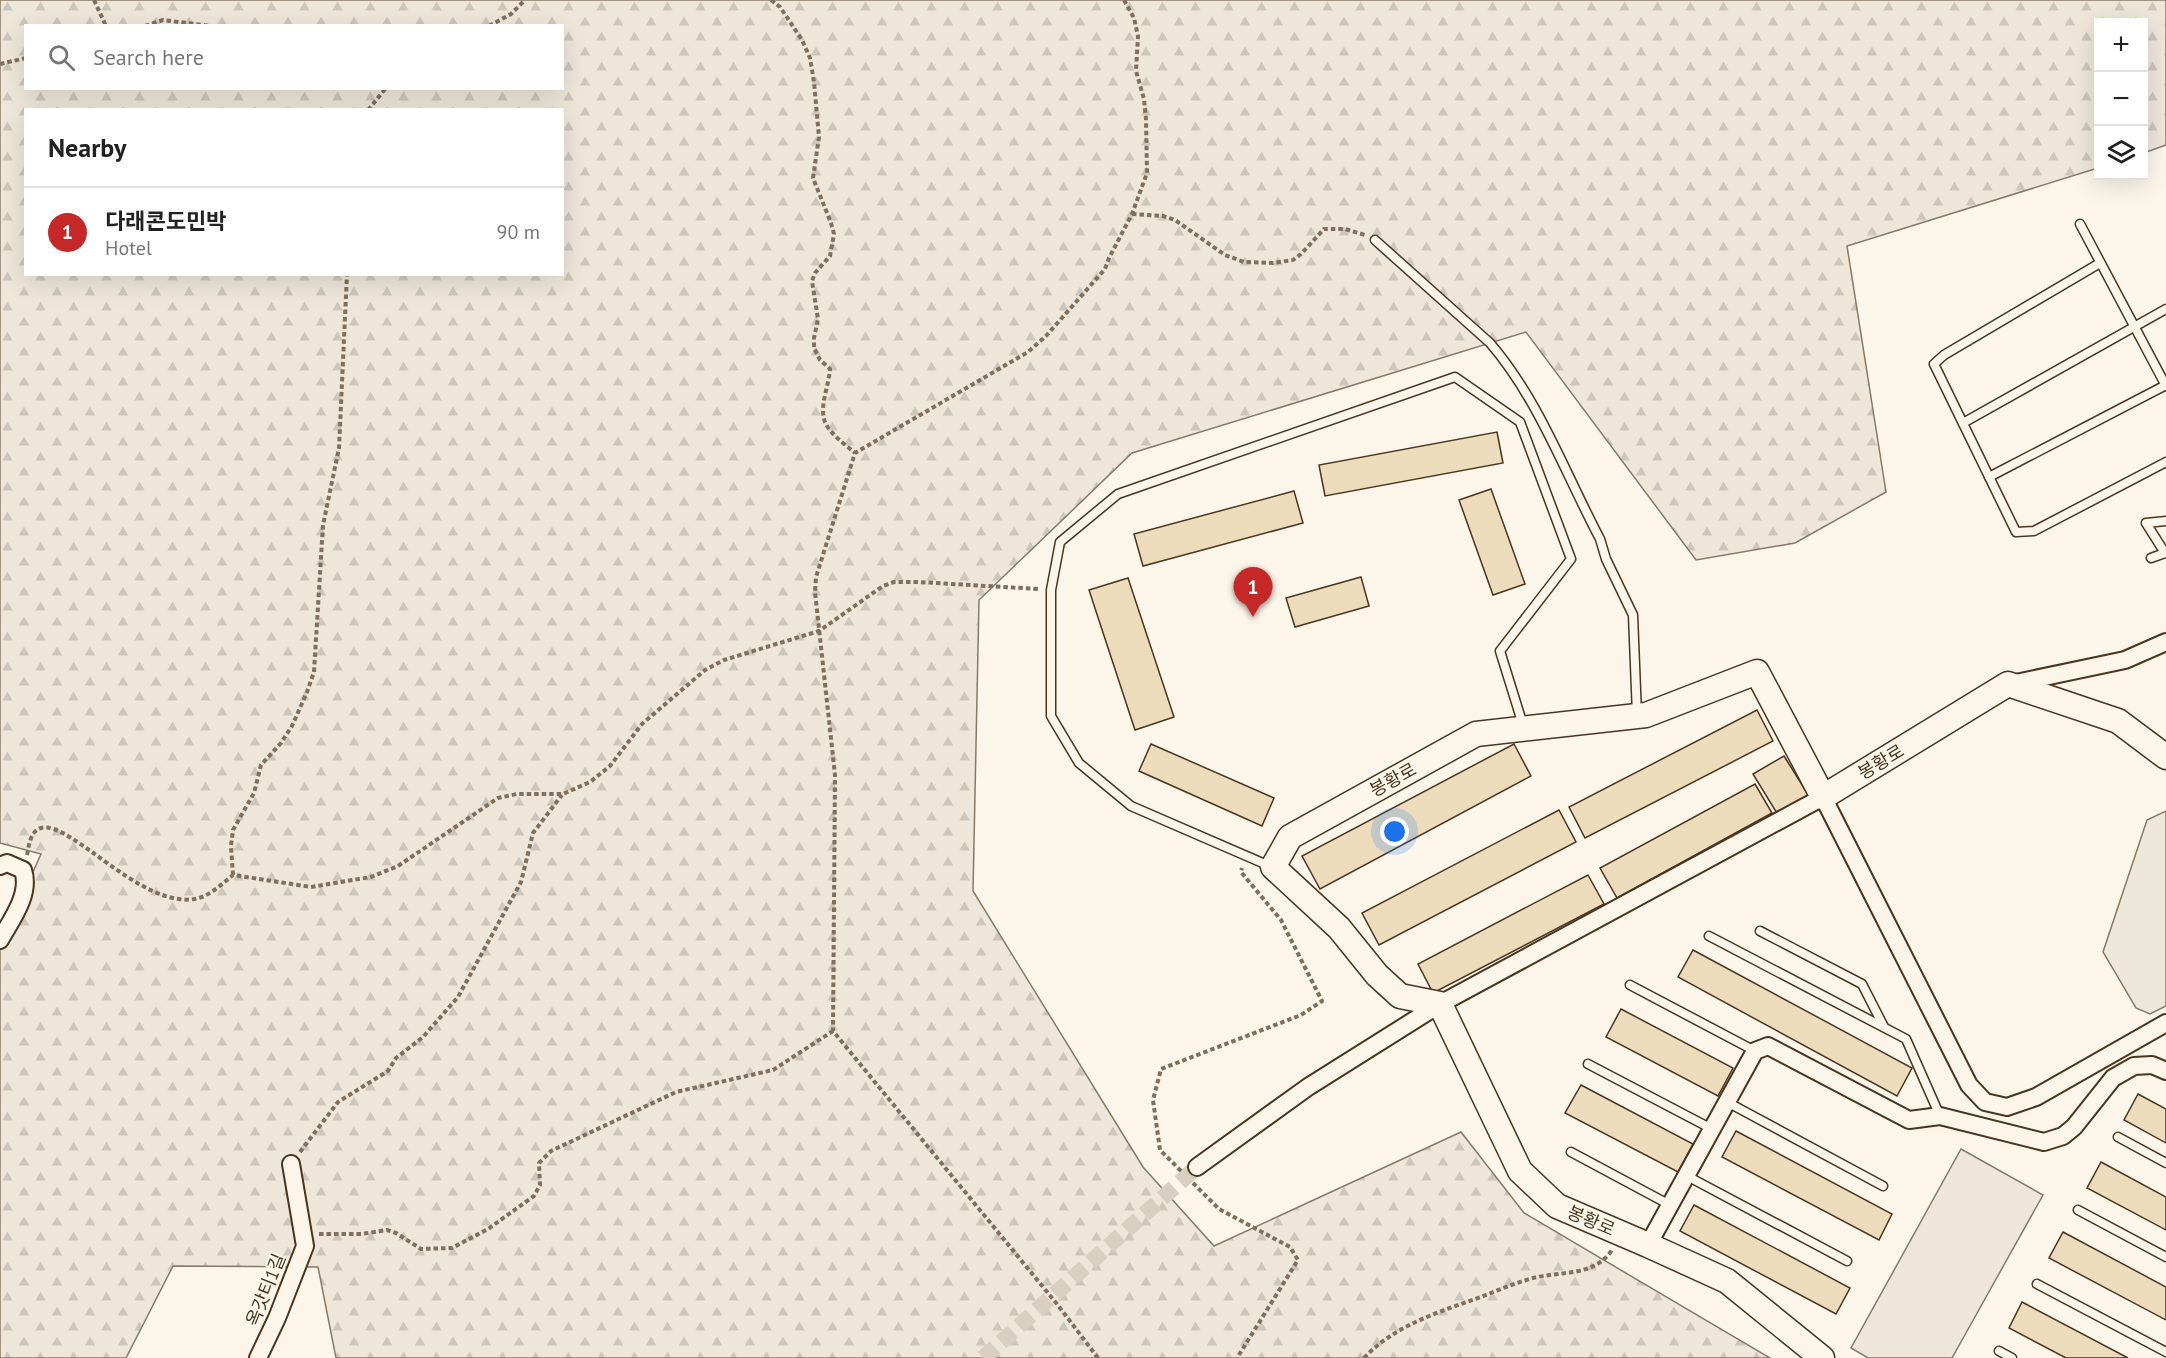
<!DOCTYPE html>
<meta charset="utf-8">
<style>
:root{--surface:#fff;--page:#f2f2f2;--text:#222;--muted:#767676;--line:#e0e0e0;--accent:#c62828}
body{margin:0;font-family:"PT Sans","Noto Sans KR",sans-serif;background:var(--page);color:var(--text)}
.controls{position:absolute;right:18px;top:18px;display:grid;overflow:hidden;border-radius:0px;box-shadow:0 6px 24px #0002}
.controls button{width:54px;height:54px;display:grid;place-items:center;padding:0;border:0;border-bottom:2px solid var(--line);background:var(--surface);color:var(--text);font:30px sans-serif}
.you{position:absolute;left:1395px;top:832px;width:21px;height:21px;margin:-15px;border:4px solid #fff;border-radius:50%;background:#1a73e8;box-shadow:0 0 0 9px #1a73e833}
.badge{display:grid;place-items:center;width:39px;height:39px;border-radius:50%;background:var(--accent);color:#fff;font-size:20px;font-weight:700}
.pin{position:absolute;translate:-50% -50px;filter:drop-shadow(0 2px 3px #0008)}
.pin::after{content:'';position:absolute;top:32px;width:21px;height:18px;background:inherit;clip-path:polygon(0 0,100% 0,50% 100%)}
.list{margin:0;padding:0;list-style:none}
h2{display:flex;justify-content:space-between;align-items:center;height:78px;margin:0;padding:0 24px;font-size:26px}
h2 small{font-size:20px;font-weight:400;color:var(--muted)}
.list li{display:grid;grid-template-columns:39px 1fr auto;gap:18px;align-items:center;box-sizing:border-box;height:90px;padding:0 24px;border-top:2px solid var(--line)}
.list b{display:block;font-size:22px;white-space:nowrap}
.list p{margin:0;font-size:20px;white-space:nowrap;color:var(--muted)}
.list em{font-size:20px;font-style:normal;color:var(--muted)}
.icon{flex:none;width:33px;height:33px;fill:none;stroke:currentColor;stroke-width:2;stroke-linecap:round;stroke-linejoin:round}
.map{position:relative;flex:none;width:2166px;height:1358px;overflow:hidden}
.search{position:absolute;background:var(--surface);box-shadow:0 6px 24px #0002;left:24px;top:24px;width:540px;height:66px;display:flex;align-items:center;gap:15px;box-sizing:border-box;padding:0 21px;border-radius:0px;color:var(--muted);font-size:22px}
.panel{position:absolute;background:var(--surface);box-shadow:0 6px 24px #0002;left:24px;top:108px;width:540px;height:168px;border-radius:0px}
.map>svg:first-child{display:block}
.forest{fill:url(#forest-firs);stroke:#887966;stroke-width:1.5;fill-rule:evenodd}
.garden{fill:#ede6d9;stroke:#887966;stroke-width:1.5}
.parking{fill:#ede7d9;stroke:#887966;stroke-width:1.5}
.building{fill:#ecdcbc;stroke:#4a3520;stroke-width:1.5}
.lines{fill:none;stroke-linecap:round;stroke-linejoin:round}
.street-tunnel{stroke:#d8cfc1;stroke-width:16;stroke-dasharray:16 8;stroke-linecap:butt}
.lane-casing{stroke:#4a3520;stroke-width:11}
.street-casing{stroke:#4a3520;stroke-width:20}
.secondary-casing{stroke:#4a3520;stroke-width:27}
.path{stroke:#7f6f5c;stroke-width:4;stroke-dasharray:4.5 3;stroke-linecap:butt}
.lane{stroke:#fbf6e9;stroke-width:8}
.street{stroke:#fbf6e9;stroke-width:16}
.secondary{stroke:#fbf6e9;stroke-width:24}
.labels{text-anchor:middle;stroke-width:4.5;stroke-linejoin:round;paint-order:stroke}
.street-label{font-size:18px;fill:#4a3520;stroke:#fbf6e9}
</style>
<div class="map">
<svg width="2166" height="1358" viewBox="0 0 2166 1358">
<defs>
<pattern id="forest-firs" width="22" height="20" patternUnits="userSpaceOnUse" patternTransform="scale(1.5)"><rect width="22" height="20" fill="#ede6d9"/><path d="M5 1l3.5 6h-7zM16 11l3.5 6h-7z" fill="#cdc6ba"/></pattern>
</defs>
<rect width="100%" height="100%" fill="#fbf6e9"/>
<path class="forest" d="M0 0H2166V145L2144 153V22H2098V168L1847 246 1886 492 1795 543 1696 560 1526 332 1132 453 979 600 973 891 1143 1167 1214 1246 1461 1132 1524 1213 1770 1358H336L318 1267 173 1266 126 1358H0V946L41 854 0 843ZM26 26H562V88H26ZM26 110H562V274H26Z"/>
<path class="garden" d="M1961 1149 2043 1195 1952 1358H1868L1851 1348Z"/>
<path class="parking" d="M2166 811V1006L2150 1014 2136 1008 2103 952 2147 820Z"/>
<g class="building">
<path d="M1497 432 1503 463 1325 496 1319 465Z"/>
<path d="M1491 489 1525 584 1493 595 1459 500Z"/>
<path d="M1294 491 1303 523 1143 566 1134 534Z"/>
<path d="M1361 577 1369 606 1295 627 1286 598Z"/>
<path d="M1128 578 1174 717 1135 730 1089 590Z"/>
<path d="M1757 710 1773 741 1585 838 1569 807Z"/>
<path d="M1151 744 1274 798 1262 826 1139 771Z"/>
<path d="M1514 744 1531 776 1320 889 1302 856Z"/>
<path d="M1784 756 1809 796 1778 815 1753 774Z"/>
<path d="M1755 784 1772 813 1617 898 1600 868Z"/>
<path d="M1559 810 1576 842 1379 945 1362 913Z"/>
<path d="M1588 875 1604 904 1433 993 1418 964Z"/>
<path d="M1693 950 1912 1068 1897 1096 1678 977Z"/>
<path d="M1621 1009 1733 1068 1718 1096 1606 1037Z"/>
<path d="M1581 1085 1693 1144 1678 1172 1565 1113Z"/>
<path d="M2138 1094 2166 1109V1143L2124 1120Z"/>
<path d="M1736 1131 1892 1214 1879 1240 1722 1157Z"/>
<path d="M2101 1162 2166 1197V1230L2087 1188Z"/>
<path d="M1694 1205 1850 1288 1836 1314 1680 1231Z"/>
<path d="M2063 1232 2166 1287V1320L2049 1258Z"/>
<path d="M2022 1302 2128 1358H2066L2009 1328Z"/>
</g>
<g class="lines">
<path class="street-tunnel" d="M983 1358 1197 1167"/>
<g class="lane-casing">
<g id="lane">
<path d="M2080 224 2166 386"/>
<path d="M1375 240 1490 343C1539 400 1565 473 1600 539L1606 559 1633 615 1637 715"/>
<path d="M2100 263 1944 355 1934 364 2016 532 2034 531 2166 462"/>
<path d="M1963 423 2166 309"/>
<path d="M1989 477 2166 385"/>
<path d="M2151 558 2165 553 2146 523 2166 521"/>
<path d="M1272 867 1131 806 1079 763 1051 716V590L1060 542 1118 494 1455 377 1520 422 1571 559 1500 651 1523 725"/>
<path d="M1760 931 1862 984 1884 1027"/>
<path d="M1709 936 1906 1039 1940 1116"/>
<path d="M1630 985 1755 1051"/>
<path d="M1588 1064 1712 1129"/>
<path d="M1727 1102 1883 1186"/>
<path d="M2118 1137 2166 1163"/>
<path d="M1571 1152 1670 1205"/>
<path d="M1687 1176 1847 1261"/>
<path d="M2078 1210 2166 1257"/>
<path d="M2037 1284 2166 1352"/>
<path d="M1999 1351 2012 1358"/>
</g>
</g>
<g class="street-casing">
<g id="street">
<path d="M2011 684 2125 660 2166 642"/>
<path d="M0 866 7 863 23 870C31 894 12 919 0 940"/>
<path d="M1197 1167 1308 1087 1440 1004 1823 797 1969 1085 1985 1102 2007 1107 2036 1097 2166 1023"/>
<path d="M1648 1245 1755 1051 1768 1046 1909 1120 1940 1116 2044 1142 2063 1136 2074 1127 2113 1078 2134 1066 2152 1065 2166 1071"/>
<path d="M258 1358 277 1318 305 1246 291 1164"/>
</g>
</g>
<g class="secondary-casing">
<path id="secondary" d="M1822 1358 1727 1281 1648 1245 1557 1206 1520 1171 1440 1004 1400 996 1377 975 1339 928 1273 867 1290 837 1476 734 1646 715 1757 672 1823 797 2008 684 2118 721 2166 757"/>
</g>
<g class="path">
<path d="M94 0 106 26"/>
<path d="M771 0 780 7 802 40 810 58 814 82 819 137 813 178 831 223 834 234 830 256 815 273 812 281 818 319 814 338V348L820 360 830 369C829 387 817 410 827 426 834 437 846 445 855 453"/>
<path d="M145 26 163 20 211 26"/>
<path d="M489 26 511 14 525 0"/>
<path d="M0 64 26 58"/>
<path d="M368 110 386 88"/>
<path d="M1132 214 1163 216 1175 220 1225 255 1244 262 1273 263 1293 260 1301 254 1324 229H1345L1365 235"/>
<path d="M27 855C29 846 30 831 41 828 70 819 144 913 199 898 212 894 223 883 233 875L311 887 371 877 398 866 498 798 517 794H563L590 782 610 766 642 724 705 670 724 660 819 631 883 586 894 582H918L1039 589"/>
<path d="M233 875 231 846 233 830 254 793 261 765 281 743 292 726 307 692 314 672 323 525 339 448 347 274"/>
<path d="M300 1152 338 1102 388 1071 396 1058 423 1037 458 997 521 882 533 833 562 795"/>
<path d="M1181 1171 1160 1150 1153 1100 1161 1069 1301 1015 1322 1001 1281 920 1241 872 1242 868"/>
<path d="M1193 1183 1219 1209 1290 1247 1298 1260 1237 1358"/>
<path d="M319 1234H361L387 1230 396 1233 421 1249 452 1248 488 1229 534 1196 540 1185 539 1163 551 1151 676 1092 773 1070 833 1031"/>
<path d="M1098 1358 1057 1304 833 1031 835 775 815 592 816 577 855 453 1028 352 1046 336 1105 269 1109 258 1132 214 1147 173 1146 119 1144 99 1136 71 1138 36 1134 18 1124 0"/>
<path d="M1364 1358C1395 1325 1439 1312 1481 1297 1498 1290 1515 1283 1533 1278 1560 1271 1594 1277 1612 1250"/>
</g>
<use href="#lane" class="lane"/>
<use href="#street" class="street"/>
<use href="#secondary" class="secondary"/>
</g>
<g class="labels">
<g class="street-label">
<text transform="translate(1881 762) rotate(-31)" y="6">봉황로</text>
<text transform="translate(1393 780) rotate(-29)" y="6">봉황로</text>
<text transform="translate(1591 1221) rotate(23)" y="6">봉황로</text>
<text transform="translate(266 1290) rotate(-68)" y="6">옥갓티1길</text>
</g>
</g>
</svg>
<div class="controls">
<button>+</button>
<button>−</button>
<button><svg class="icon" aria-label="layers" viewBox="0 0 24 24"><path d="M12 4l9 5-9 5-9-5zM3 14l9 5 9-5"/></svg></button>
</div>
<div class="you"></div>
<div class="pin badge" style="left:1253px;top:617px">1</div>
<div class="search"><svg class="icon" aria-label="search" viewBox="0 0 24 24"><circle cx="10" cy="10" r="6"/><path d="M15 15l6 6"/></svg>Search here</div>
<section class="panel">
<h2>Nearby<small></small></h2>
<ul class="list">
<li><span class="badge">1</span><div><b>다래콘도민박</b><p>Hotel</p></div><em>90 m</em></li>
</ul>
</section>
</div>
